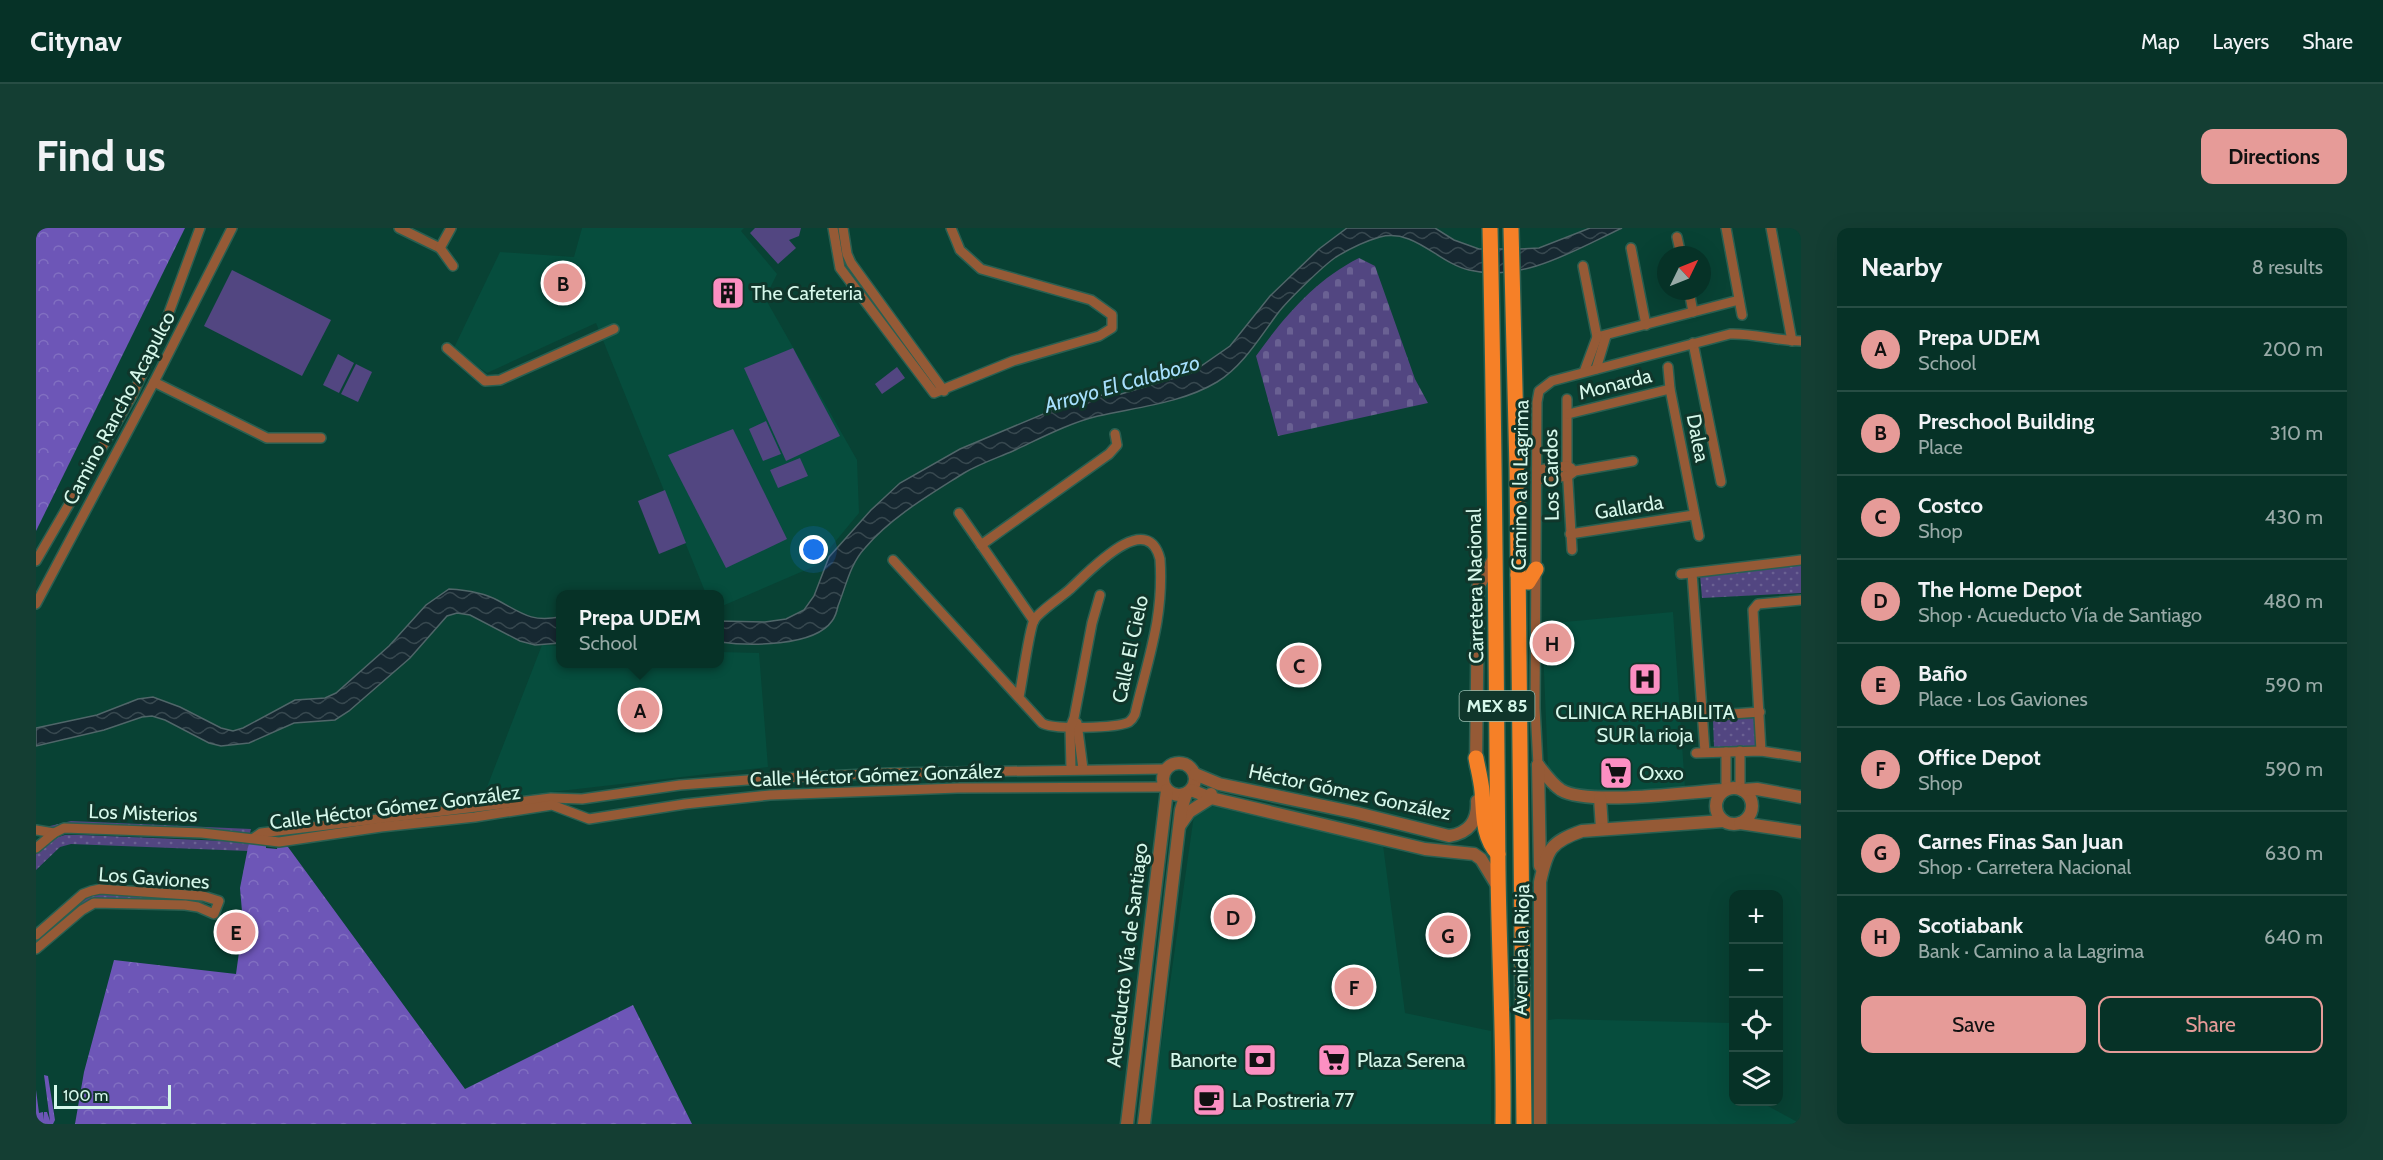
<!DOCTYPE html>
<meta charset="utf-8">
<style>
:root{--surface:#063227;--page:#143e33;--text:#f1f3f6;--muted:#98aaa7;--line:#274d44;--accent:#e69b98}
body{margin:0;font-family:Cabin,sans-serif;background:var(--page);color:var(--text)}
.controls{position:absolute;right:18px;bottom:18px;display:grid;overflow:hidden;border-radius:12px;box-shadow:0 6px 24px #0002}
.controls button{width:54px;height:54px;display:grid;place-items:center;padding:0;border:0;border-bottom:2px solid var(--line);background:var(--surface);color:var(--text);font:30px sans-serif}
.compass{position:absolute;left:1621px;top:18px;width:54px;height:54px;border-radius:50%;background:var(--surface);box-shadow:0 6px 24px #0002;rotate:47deg}
.scale{position:absolute;left:18px;bottom:15px;width:117px;box-sizing:border-box;padding-left:6px;border:3px solid #d6f8eb;border-top:0;font-size:16px;line-height:21px;white-space:nowrap;color:#d6f8eb;-webkit-text-stroke:4px #10362b;paint-order:stroke}
.you{position:absolute;left:778px;top:322px;width:21px;height:21px;margin:-15px;border:4px solid #fff;border-radius:50%;background:#1a73e8;box-shadow:0 0 0 9px #1a73e833}
.badge{display:grid;place-items:center;width:39px;height:39px;border-radius:50%;background:var(--accent);color:#111;font-size:20px;font-weight:700}
.pin{position:absolute;translate:-50% -50%;border:3px solid #fff;box-shadow:0 2px 6px #0006}
.popup{position:absolute;left:520px;top:362px;width:168px;height:78px;box-sizing:border-box;display:grid;place-content:center;border-radius:12px;background:var(--surface);filter:drop-shadow(0 2px 4px #0005);font-size:20px;white-space:nowrap;color:var(--muted)}
.popup b{font-size:22px;color:var(--text)}
.popup::after{content:'';position:absolute;left:50%;top:100%;margin-left:-12px;border:12px solid transparent;border-top-color:var(--surface)}
.list{margin:0;padding:0;list-style:none}
h2{display:flex;justify-content:space-between;align-items:center;height:78px;margin:0;padding:0 24px;font-size:26px}
h2 small{font-size:20px;font-weight:400;color:var(--muted)}
.list li{display:grid;grid-template-columns:39px 1fr auto;gap:18px;align-items:center;box-sizing:border-box;height:84px;padding:0 24px;border-top:2px solid var(--line)}
.list b{display:block;font-size:22px;white-space:nowrap}
.list p{margin:0;font-size:20px;white-space:nowrap;color:var(--muted)}
.list em{font-size:20px;font-style:normal;color:var(--muted)}
.actions{display:flex;gap:12px;padding:18px 24px}
.actions a{flex:1;padding:14px 0;border:2px solid var(--accent);border-radius:12px;text-align:center;font-size:21px;color:var(--accent)}
.actions .main{background:var(--accent);color:#111}
.icon{flex:none;width:33px;height:33px;fill:none;stroke:currentColor;stroke-width:2;stroke-linecap:round;stroke-linejoin:round}
.map{position:relative;flex:none;width:1765px;height:896px;overflow:hidden;border-radius:12px}
header{display:flex;align-items:center;gap:36px;box-sizing:border-box;height:84px;padding:0 30px;background:var(--surface);border-bottom:2px solid var(--line)}
header strong{font-size:28px}
nav{display:flex;gap:33px;margin-inline-start:auto;font-size:21px}
.intro{display:flex;align-items:center;justify-content:space-between;box-sizing:border-box;height:144px;padding:0 36px}
h1{margin:0;font-size:42px}
.button{padding:15px 27px;border-radius:12px;background:var(--accent);color:#111;font-size:21px;font-weight:700}
main{display:flex;gap:36px;padding:0 36px}
aside{flex:1;background:var(--surface);border-radius:12px;box-shadow:0 6px 24px #0002}
.map>svg:first-child{display:block}
.built{fill:#064d3d}
.green{fill:url(#green-dots)}
.forest{fill:url(#forest-crowns)}
.cemetery{fill:url(#cemetery-stones)}
.pitch{fill:#524681}
.water{fill:url(#water-waves);stroke:#506669;stroke-width:1.5}
.lines{fill:none;stroke-linecap:round;stroke-linejoin:round}
.minor-casing{stroke:#295f51;stroke-width:12}
.tertiary-casing{stroke:#295f51;stroke-width:15}
.trunk-casing{stroke:#295f51;stroke-width:18}
.minor{stroke:#955a36;stroke-width:9}
.tertiary{stroke:#955a36;stroke-width:12}
.trunk{stroke:#f68027;stroke-width:15}
.labels{text-anchor:middle;stroke-width:6;stroke-linejoin:round;paint-order:stroke}
.shield{fill:#10362b;stroke:#9bbeb1;stroke-width:1.5}
.shield-label{font-size:18px;font-weight:bold;fill:#d6f8eb}
.poi-label{font-size:20px;fill:#d6f8eb;stroke:#10362b;text-anchor:start}
.street-label{font-size:20px;fill:#d6f8eb;stroke:#10362b}
.water-label{font-size:21px;font-style:italic;fill:#a6dffc;stroke:#10362b}
</style>
<header>
<strong>Citynav</strong>
<nav><a>Map</a><a>Layers</a><a>Share</a></nav>
</header>
<div class="intro"><h1>Find us</h1><a class="button">Directions</a></div>
<main>
<div class="map">
<svg width="1765" height="896" viewBox="0 0 1765 896">
<defs>
<pattern id="green-dots" width="8" height="8" patternUnits="userSpaceOnUse" patternTransform="scale(1.5)"><rect width="8" height="8" fill="#524681"/><path d="M2 2h.1M6 6h.1" fill="none" stroke="#6a6193" stroke-width="1.8" stroke-linecap="round"/></pattern>
<pattern id="forest-crowns" width="20" height="18" patternUnits="userSpaceOnUse" patternTransform="scale(1.5)"><rect width="20" height="18" fill="#6d56b7"/><path d="M2 6a3 3 0 1 1 6 0M12 15a3 3 0 1 1 6 0" fill="none" stroke="#816fc1"/></pattern>
<pattern id="cemetery-stones" width="16" height="16" patternUnits="userSpaceOnUse" patternTransform="scale(1.5)"><rect width="16" height="16" fill="#524681"/><path d="M2 7V4a2 2 0 0 1 4 0v3zM10 15v-3a2 2 0 0 1 4 0v3z" fill="#6a6193"/></pattern>
<pattern id="water-waves" width="16" height="10" patternUnits="userSpaceOnUse" patternTransform="scale(1.5)"><rect width="16" height="10" fill="#162831"/><path d="M0 5q4-4 8 0t8 0" fill="none" stroke="#37484f"/></pattern>
</defs>
<rect width="100%" height="100%" fill="#084234"/>
<g class="built">
<path d="M546 0H708L705 3 741 46 729 70 821 232 823 285 779 338 684 379V366H670L560 95 451 145 417 122 464 24 538 29Z"/>
<path d="M1637 384 1649 560 1513 564 1506 396Z"/>
<path d="M506 417 524 418V436H684V424L723 425 732 539 446 572Z"/>
<path d="M1171 577 1347 617 1369 785 1455 803V896H1114L1158 587Z"/>
<path d="M1521 791 1697 795 1698 874H1730V877L1765 896H1511L1512 792Z"/>
</g>
<g class="green">
<path d="M1765 336V365L1666 370 1664 347Z"/>
<path d="M1719 490 1721 518 1678 519 1677 492Z"/>
<path d="M35 593 215 601 214 605 28 597 11 602 0 598H14Z"/>
<path d="M29 607H45L213 614 212 623 35 616 24 619 0 642V626L19 610Z"/>
<path d="M62 665 163 671 162 675 149 673 56 671 0 716V711L47 671Z"/>
</g>
<g class="forest">
<path d="M0 0H149L0 303Z"/>
<path d="M213 614 230 615V620L241 621 242 616 252 619 429 861 597 777 656 896H39L48 844 78 732 200 746 207 695 204 660Z"/>
<path d="M8 847 12 848 19 892 17 896H0V862L3 885 7 884 8 892V884H11L14 893Z"/>
</g>
<path class="cemetery" d="M1323 30 1339 38 1379 151 1392 175 1242 208 1220 128C1248 89 1279 52 1323 30Z"/>
<g class="pitch">
<path d="M719 0H765L763 8 753 12 760 20 742 36 714 5Z"/>
<path d="M196 42 295 92 266 148 168 98Z"/>
<path d="M757 120 804 208 750 233 708 140Z"/>
<path d="M302 126 318 135 303 165 287 157Z"/>
<path d="M320 136 336 144 322 174 305 166Z"/>
<path d="M861 139 869 150 846 166 839 156Z"/>
<path d="M730 193 745 226 727 233 713 201Z"/>
<path d="M697 201 751 311 690 340 632 227Z"/>
<path d="M764 230 772 248 742 260 734 242Z"/>
<path d="M629 262 650 315 623 326 602 273Z"/>
</g>
<g class="water">
<path d="M1311 0H1399L1418 12 1443 21H1483L1503 20 1554 0H1586C1539 22 1486 55 1433 42 1402 35 1378 0 1344 9 1330 13 1313 21 1300 29 1288 37 1251 73 1242 85 1224 109 1207 138 1181 154 1146 175 1102 179 1062 188 1033 195 1005 210 977 223 961 230 943 236 928 245 895 266 855 289 829 320 814 336 810 358 802 378 801 383 799 389 796 393 778 419 712 418 684 414V393L729 394 750 391 768 382 778 368 793 329 835 282 864 255 924 221 1024 179 1066 167 1085 166 1155 145 1194 118 1234 68 1283 21Z"/>
<path d="M413 361C430 362 449 365 463 373 487 386 495 394 524 389V415L499 417 484 413 434 387 421 385 411 388 374 430 313 483 299 492 258 495 213 515 185 518 173 515 129 492 116 488 106 489 68 502 0 518V500L61 487 102 471 117 469 144 479 185 500 197 503 207 500 259 472 289 470 300 465 353 418 390 377Z"/>
</g>
<g class="lines">
<g class="minor-casing">
<g id="minor">
<path d="M363 0 404 20"/>
<path d="M797 0 804 40 898 165 977 133 1063 108 1076 100V87L1055 72 945 41 924 22 915 0"/>
<path d="M807 0 811 26 815 35 908 163"/>
<path d="M1690 0 1706 87"/>
<path d="M1735 0 1756 113"/>
<path d="M1641 9 1645 27"/>
<path d="M404 20 417 38"/>
<path d="M404 20 415 0"/>
<path d="M1595 20 1610 97"/>
<path d="M1547 38 1561 109 1703 72"/>
<path d="M1653 63 1657 84"/>
<path d="M1657 115 1685 254"/>
<path d="M411 120 449 153 464 152 578 101"/>
<path d="M1632 139 1634 161 1663 308"/>
<path d="M1560 141 1570 108"/>
<path d="M1548 144 1561 109"/>
<path d="M118 154 231 210H285"/>
<path d="M1531 171V238L1536 322"/>
<path d="M1532 186 1634 161"/>
<path d="M1501 242 1531 238 1535 240"/>
<path d="M1501 252 1532 248 1539 243 1597 233"/>
<path d="M923 285 998 393"/>
<path d="M1534 306 1658 287"/>
<path d="M945 317 1073 226 1081 217 1079 206"/>
<path d="M857 332 1006 495C1017 502 1081 500 1093 494 1097 491 1097 490 1099 486 1112 430 1128 390 1124 331 1111 279 1051 346 1033 362 1024 370 1004 383 998 392 993 402 986 455 983 469"/>
<path d="M0 333 96 168 128 98 164 0"/>
<path d="M1656 345 1669 524"/>
<path d="M1645 346 1765 332"/>
<path d="M0 376 118 154 196 0"/>
<path d="M1667 488 1724 484"/>
<path d="M1041 495 1047 541"/>
<path d="M1725 523 1717 382 1722 376 1765 372"/>
<path d="M1690 524V561"/>
<path d="M1660 525 1725 523 1765 529"/>
<path d="M1502 537 1499 480 1501 174 1503 163 1516 153 1694 106C1718 105 1740 113 1765 113"/>
<path d="M1035 541 1034 500 1038 490 1056 395 1064 367"/>
<path d="M1704 561V523"/>
<path d="M0 602 18 605"/>
<path d="M218 610 225 605 515 570 546 571 644 557 725 551 852 545 1129 541"/>
<path d="M0 620 18 605 28 600 166 605 243 614 345 599 439 589 516 577 553 591 649 576 734 567 922 560 1128 559"/>
<path d="M0 707 47 666 55 663 64 661 167 668 183 673 178 686 162 679 149 677 58 675 46 682 0 721"/>
</g>
</g>
<g class="tertiary-casing">
<g id="tertiary">
<circle cx="1143" cy="551" r="16"/>
<path d="M1502 537C1509 546 1516 556 1525 562 1551 578 1653 564 1688 562"/>
<path d="M1502 537 1504 638"/>
<path d="M1440 538 1442 365V359L1459 329"/>
<path d="M1159 546 1183 556 1321 585 1413 608C1433 605 1442 593 1441 573"/>
<circle cx="1698" cy="578" r="18"/>
<path d="M1155 562 1175 570 1389 621 1438 626 1445 631 1462 659"/>
<path d="M1706 562 1721 561 1765 569"/>
<path d="M1564 570 1566 601"/>
<path d="M1704 595 1765 604"/>
<path d="M1144 597 1153 584 1175 570V566"/>
<path d="M1091 896 1131 562"/>
<path d="M1108 896 1145 582 1150 566"/>
<path d="M1504 896V654C1511 622 1514 614 1546 603L1687 593"/>
</g>
</g>
<g class="trunk-casing">
<g id="trunk">
<path d="M1454 0C1459 214 1460 428 1462 643 1463 727 1468 811 1467 896"/>
<path d="M1475 0 1481 242 1488 896"/>
<path d="M1482 347 1486 353 1492 354 1500 341"/>
<path d="M1440 530C1442 541 1445 552 1446 563 1448 586 1446 608 1462 626"/>
</g>
</g>
<use href="#minor" class="minor"/>
<use href="#tertiary" class="tertiary"/>
<use href="#trunk" class="trunk"/>
</g>
<defs>
<g id="building-square" transform="scale(1.725)"><rect x="-9" y="-9" width="18" height="18" rx="4" fill="#fc8fc2" stroke="#10362b"/><path d="M-4-6H4V6H1V3H-1V6H-4ZM-2.5-4.3h1.7v1.8h-1.7ZM.8-4.3h1.7v1.8H.8ZM-2.5-1h1.7V.8h-1.7ZM.8-1h1.7V.8H.8Z" fill="#111"/></g>
<g id="hospital-square" transform="scale(1.725)"><rect x="-9" y="-9" width="18" height="18" rx="4" fill="#fc8fc2" stroke="#10362b"/><path d="M-5-5h3v3.5h4V-5h3V5h-3V1.5h-4V5h-3Z" fill="#111"/></g>
<g id="supermarket-square" transform="scale(1.725)"><rect x="-9" y="-9" width="18" height="18" rx="4" fill="#fc8fc2" stroke="#10362b"/><path d="M-6-5.5h2.5l.6 2H6L4.5 2H-2.5L-4.4-4H-6ZM-1.5 3.2a1.3 1.3 0 1 0 .1 0ZM3 3.2a1.3 1.3 0 1 0 .1 0Z" fill="#111"/></g>
<g id="bank-square" transform="scale(1.725)"><rect x="-9" y="-9" width="18" height="18" rx="4" fill="#fc8fc2" stroke="#10362b"/><path d="M-6-4H6V4H-6ZM0-2.3a2.3 2.3 0 1 0 0 4.6a2.3 2.3 0 1 0 0-4.6Z" fill="#111"/></g>
<g id="cafe-square" transform="scale(1.725)"><rect x="-9" y="-9" width="18" height="18" rx="4" fill="#fc8fc2" stroke="#10362b"/><path d="M-5.5-4.5H6V0H3Q3 3.5 0 3.5H-2.5Q-5.5 3.5-5.5 0ZM3-3.2v2h1.7v-2ZM-6 4.5H4V6H-6Z" fill="#111"/></g>
</defs>
<g fill-rule="evenodd">
<use href="#building-square" x="692" y="65"/>
<use href="#hospital-square" x="1609" y="451"/>
<use href="#supermarket-square" x="1580" y="545"/>
<use href="#bank-square" x="1224" y="832"/>
<use href="#supermarket-square" x="1298" y="832"/>
<use href="#cafe-square" x="1173" y="872"/>
</g>
<g class="labels">
<rect class="shield" x="1423.5" y="463" width="75" height="30" rx="4.5"/>
<g class="shield-label">
<text x="1461" y="484">MEX 85</text>
</g>
<g class="poi-label">
<text x="715" y="72">The Cafeteria</text>
<text x="1609" y="491" text-anchor="middle">CLINICA REHABILITA<tspan x="1609" dy="23">SUR la rioja</tspan></text>
<text x="1603" y="552">Oxxo</text>
<text x="1201" y="839" text-anchor="end">Banorte</text>
<text x="1321" y="839">Plaza Serena</text>
<text x="1196" y="879">La Postreria 77</text>
</g>
<g class="street-label">
<text transform="translate(1579 156) rotate(-14)" y="7">Monarda</text>
<text transform="translate(83 180) rotate(-62)" y="7">Camino Rancho Acapulco</text>
<text transform="translate(1662 210) rotate(79)" y="7">Dalea</text>
<text transform="translate(1515 247) rotate(-91)" y="7">Los Cardos</text>
<text transform="translate(1484 257) rotate(-89)" y="7">Camino a la Lagrima</text>
<text transform="translate(1593 279) rotate(-9)" y="7">Gallarda</text>
<text transform="translate(1439 358) rotate(-91)" y="7">Carretera Nacional</text>
<text transform="translate(1094 421) rotate(-78)" y="7">Calle El Cielo</text>
<text transform="translate(840 547) rotate(-2)" y="7">Calle Héctor Gómez González</text>
<text transform="translate(1314 564) rotate(12)" y="7">Héctor Gómez González</text>
<text transform="translate(359 579) rotate(-7)" y="7">Calle Héctor Gómez González</text>
<text transform="translate(107 585) rotate(2)" y="7">Los Misterios</text>
<text transform="translate(118 650) rotate(4)" y="7">Los Gaviones</text>
<text transform="translate(1485 722) rotate(-89)" y="7">Avenida la Rioja</text>
<text transform="translate(1091 727) rotate(-83)" y="7">Acueducto Vía de Santiago</text>
</g>
<g class="water-label">
<text transform="translate(1086 156) rotate(-16)" y="7">Arroyo El Calabozo</text>
</g>
</g>
</svg>
<div class="controls">
<button>+</button>
<button>−</button>
<button><svg class="icon" aria-label="locate" viewBox="0 0 24 24"><circle cx="12" cy="12" r="6"/><path d="M12 2v4M12 18v4M2 12h4M18 12h4"/></svg></button>
<button><svg class="icon" aria-label="layers" viewBox="0 0 24 24"><path d="M12 4l9 5-9 5-9-5zM3 14l9 5 9-5"/></svg></button>
</div>
<svg class="compass" viewBox="-18 -18 36 36"><path d="M0-13l5 13h-10z" fill="#e53935"/><path d="M0 13l5-13h-10z" fill="#98aaa7"/></svg>
<div class="scale">100 m</div>
<div class="you"></div>
<div class="pin badge" style="left:604px;top:482px">A</div>
<div class="popup"><b>Prepa UDEM</b>School</div>
<div class="pin badge" style="left:527px;top:55px">B</div>
<div class="pin badge" style="left:1263px;top:437px">C</div>
<div class="pin badge" style="left:1197px;top:689px">D</div>
<div class="pin badge" style="left:200px;top:704px">E</div>
<div class="pin badge" style="left:1318px;top:759px">F</div>
<div class="pin badge" style="left:1412px;top:707px">G</div>
<div class="pin badge" style="left:1516px;top:415px">H</div>
</div>
<aside>
<h2>Nearby<small>8 results</small></h2>
<ul class="list">
<li><span class="badge">A</span><div><b>Prepa UDEM</b><p>School</p></div><em>200 m</em></li>
<li><span class="badge">B</span><div><b>Preschool Building</b><p>Place</p></div><em>310 m</em></li>
<li><span class="badge">C</span><div><b>Costco</b><p>Shop</p></div><em>430 m</em></li>
<li><span class="badge">D</span><div><b>The Home Depot</b><p>Shop · Acueducto Vía de Santiago</p></div><em>480 m</em></li>
<li><span class="badge">E</span><div><b>Baño</b><p>Place · Los Gaviones</p></div><em>590 m</em></li>
<li><span class="badge">F</span><div><b>Office Depot</b><p>Shop</p></div><em>590 m</em></li>
<li><span class="badge">G</span><div><b>Carnes Finas San Juan</b><p>Shop · Carretera Nacional</p></div><em>630 m</em></li>
<li><span class="badge">H</span><div><b>Scotiabank</b><p>Bank · Camino a la Lagrima</p></div><em>640 m</em></li>
</ul>
<div class="actions"><a class="main">Save</a><a>Share</a></div>
</aside>
</main>
